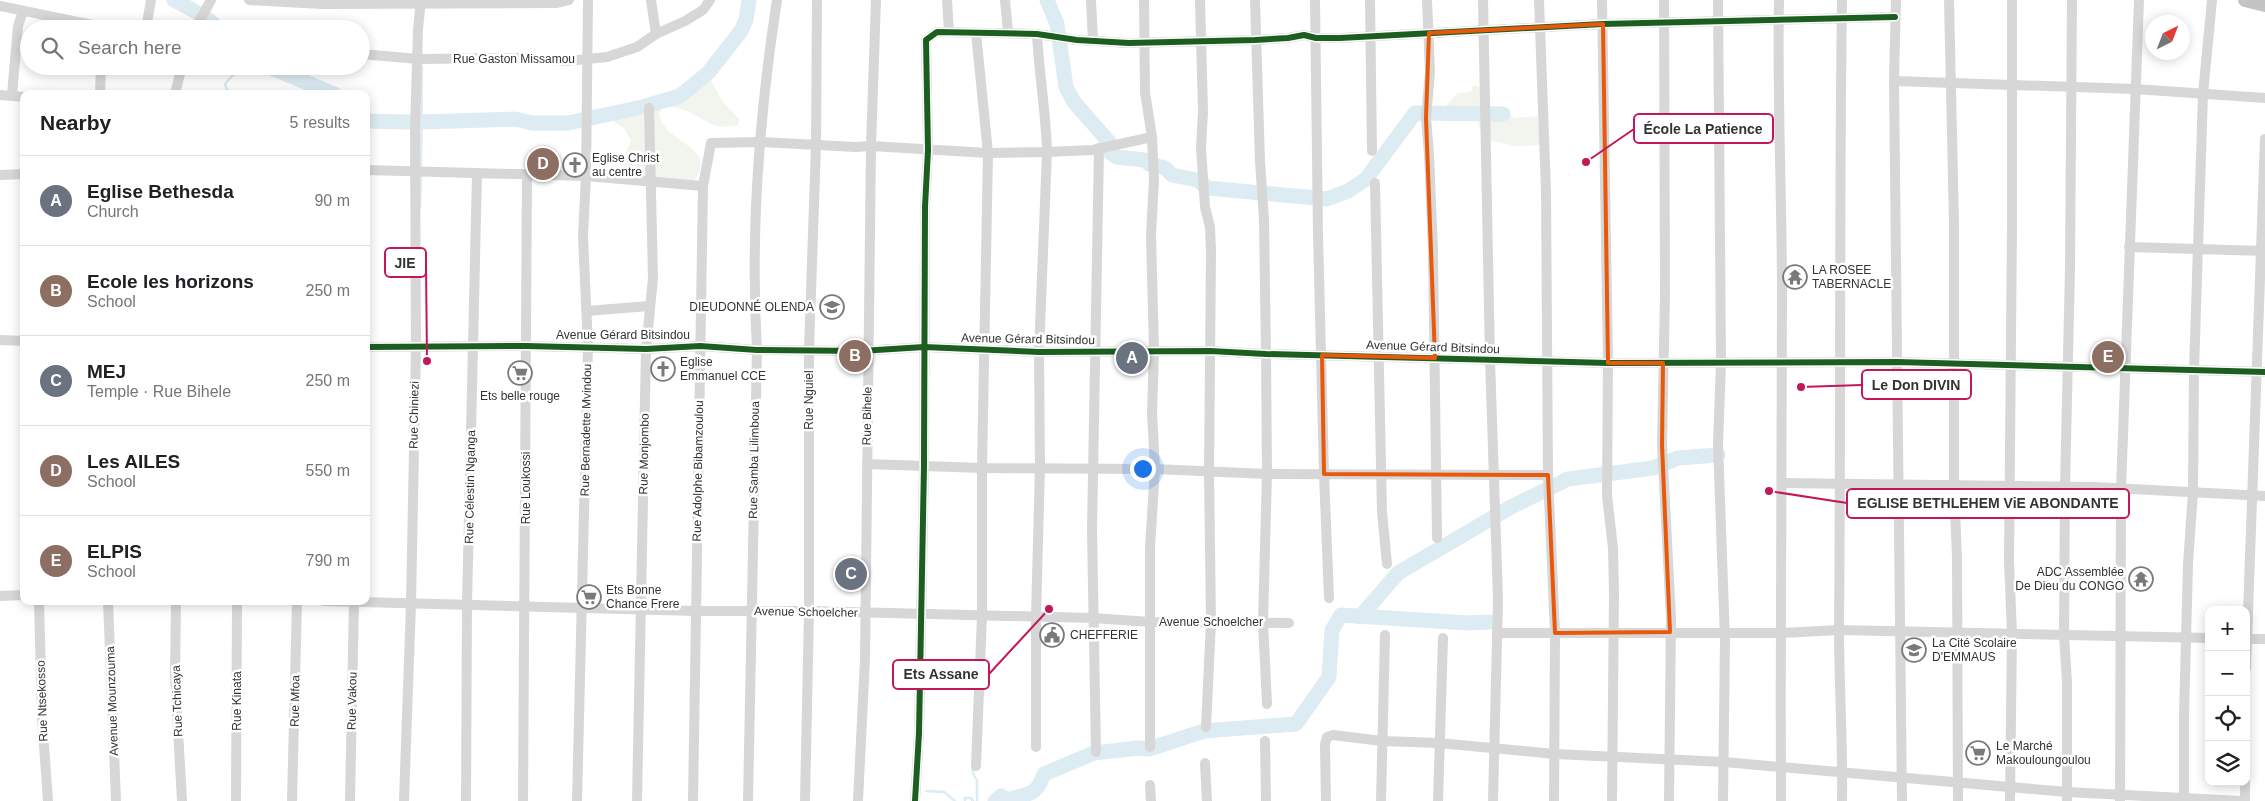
<!DOCTYPE html>
<meta charset="utf-8">
<style>
:root{--surface:#fff;--page:#f2f2f2;--text:#202124;--muted:#757577;--line:#e0e0e0;--accent:#b45309}
body{margin:0;font-family:Arial,sans-serif;background:var(--page);color:var(--text)}
.controls{position:absolute;right:15px;bottom:15px;display:grid;overflow:hidden;border-radius:10px;box-shadow:0 2px 12px #0003}
.controls button{width:45px;height:45px;display:grid;place-items:center;padding:0;border:0;border-bottom:1px solid var(--line);background:var(--surface);color:var(--text);font:25px sans-serif}
.compass{position:absolute;left:2145px;top:15px;width:45px;height:45px;border-radius:50%;background:var(--surface);box-shadow:0 2px 12px #0003;rotate:42deg}
.you{position:absolute;left:1142px;top:468px;width:18px;height:18px;margin:-12px;border:4px solid #fff;border-radius:50%;background:#1a73e8;box-shadow:0 0 0 8px #1a73e833}
.badge{display:grid;place-items:center;width:32px;height:32px;border-radius:50%;background:var(--accent);color:#fff;font-size:16px;font-weight:700}
.pin{position:absolute;translate:-50% -50%;border:2px solid #fff;box-shadow:0 1px 5px #0006}
.list{margin:0;padding:0;list-style:none}
h2{display:flex;justify-content:space-between;align-items:center;height:65px;margin:0;padding:0 20px;font-size:21px}
h2 small{font-size:16px;font-weight:400;color:var(--muted)}
.list li{display:grid;grid-template-columns:32px 1fr auto;gap:15px;align-items:center;box-sizing:border-box;height:90px;padding:0 20px;border-top:1px solid var(--line)}
.list b{display:block;font-size:19px;white-space:nowrap}
.list p{margin:0;font-size:16px;white-space:nowrap;color:var(--muted)}
.list em{font-size:16px;font-style:normal;color:var(--muted)}
.icon{flex:none;width:28px;height:28px;fill:none;stroke:currentColor;stroke-width:2;stroke-linecap:round;stroke-linejoin:round}
.map{position:relative;flex:none;width:2265px;height:801px;overflow:hidden}
.search{position:absolute;background:var(--surface);box-shadow:0 2px 12px #0003;left:20px;top:20px;width:350px;height:55px;display:flex;align-items:center;gap:12px;box-sizing:border-box;padding:0 18px;border-radius:28px;color:var(--muted);font-size:19px}
.panel{position:absolute;background:var(--surface);box-shadow:0 2px 12px #0003;left:20px;top:90px;width:350px;height:515px;border-radius:10px}
.map>svg:first-child{display:block}
.green{fill:#f1f5ed}
.lines{fill:none;stroke-linecap:round;stroke-linejoin:round}
.stream{stroke:#ddebf3;stroke-width:2.5}
.river{stroke:#ddebf3;stroke-width:15}
.minor{stroke:#d7d7d7;stroke-width:10}
.highway{stroke:#c4c4c4;stroke-width:14}
.cycleway-casing{stroke:#fff;stroke-width:9}
.cycleway{stroke:#1b5e20;stroke-width:6}
.marked{fill:none;stroke:#e8590c;stroke-width:4;stroke-linejoin:round}
.labels{text-anchor:middle;stroke-width:5;stroke-linejoin:round;paint-order:stroke}
.street-label{font-size:12px;fill:#333;stroke:#fff}
.poi-label{font-size:12px;fill:#333;stroke:#fff;text-anchor:start}
.leader{fill:none;stroke:#c2185b;stroke-width:2}
.callout-dot{fill:#c2185b;stroke:#fff;stroke-width:2}
.callout{fill:#fff;stroke:#c2185b;stroke-width:2}
.callout-label{font-size:14px;text-anchor:middle;font-weight:bold;fill:#333}
</style>
<div class="map">
<svg width="2265" height="801" viewBox="0 0 2265 801">
<rect width="100%" height="100%" fill="#fff"/>
<g class="green">
<path d="M710 78 722 101 739 119 738 126C731 126 721 128 714 125 697 118 684 105 664 107L659 113C663 147 729 145 687 189 666 184 636 180 622 162L631 141 624 128 610 119 618 113 684 93 702 79Z"/>
<path d="M1473 85 1483 89V107L1491 110 1494 117 1505 112 1515 118 1538 116 1541 145 1514 146 1484 139 1479 126 1477 111 1462 112 1445 118 1444 108 1458 93 1471 92Z"/>
</g>
<g class="lines">
<g class="stream">
<path d="M235 66 233 75 225 84 227 90 238 94"/>
<path d="M421 168 422 67"/>
<path d="M420 207 421 175"/>
<path d="M972 766 973 773 977 781V801"/>
<path d="M926 791 944 792 955 801"/>
<path d="M965 801V798H971L973 801"/>
</g>
<g class="river">
<path d="M174 0 200 14"/>
<path d="M1047 0 1057 24 1066 87 1074 102 1109 142 1111 153 1116 157 1145 160 1149 164 1165 168 1172 175 1197 180 1208 188 1327 199 1348 191 1366 179 1415 113 1503 114"/>
<path d="M205 17 219 29"/>
<path d="M267 66 334 94"/>
<path d="M366 121 408 122"/>
<path d="M420 122 515 119 532 123H568L642 107 680 96 708 73 741 31 746 20 749 0"/>
<path d="M1360 617 1398 573 1511 507 1568 479 1653 468 1678 458 1718 455"/>
<path d="M995 801 1001 796 1007 800C1028 793 1036 797 1044 774L1094 753 1138 748 1149 749 1204 731 1296 724 1329 677 1332 630 1341 615 1468 623 1490 622"/>
</g>
<g class="minor">
<path d="M249 0 321 4 557 3 569 0"/>
<path d="M651 0 656 34"/>
<path d="M947 0 949 32"/>
<path d="M1005 0 1008 32"/>
<path d="M1091 0 1093 41"/>
<path d="M1144 0 1145 92 1152 137 1154 180 1151 235 1154 351 1152 413 1155 469 1150 547V747"/>
<path d="M1200 0 1203 112 1201 148 1205 207 1210 227 1211 251 1209 473 1211 622 1206 727"/>
<path d="M1255 0 1260 161 1264 220 1266 354 1267 474 1263 622 1267 704"/>
<path d="M1315 0 1318 234 1324 474 1329 598"/>
<path d="M1370 0 1372 151"/>
<path d="M1427 0 1430 72 1426 118 1429 154 1433 251 1437 538"/>
<path d="M1483 0 1490 360 1498 599 1493 801"/>
<path d="M1539 0 1546 191 1548 475 1555 633 1554 801"/>
<path d="M1602 0 1608 363 1607 496 1613 548 1614 593 1612 801"/>
<path d="M1664 0 1665 294 1662 445 1671 618 1669 801"/>
<path d="M1718 0 1721 363 1718 444 1725 639 1723 801"/>
<path d="M1779 0C1777 98 1782 196 1782 294 1782 463 1780 632 1781 801"/>
<path d="M1842 0C1839 209 1841 419 1839 628 1839 686 1843 743 1842 801"/>
<path d="M1896 0 1894 81 1902 801"/>
<path d="M1949 0 1954 224V485L1957 558 1958 801"/>
<path d="M0 6 97 26 101 29"/>
<path d="M146 29 151 0"/>
<path d="M195 29 211 0"/>
<path d="M976 33 988 153 982 468V616L976 766"/>
<path d="M361 54 418 59 516 58 567 61 607 57 637 47 656 34 685 21 703 10 710 0"/>
<path d="M1894 81 2135 89 2265 98"/>
<path d="M100 94 101 66"/>
<path d="M175 94 182 66"/>
<path d="M0 95 24 97"/>
<path d="M12 95 18 26 23 11"/>
<path d="M366 170 586 176 703 186"/>
<path d="M0 175 24 174"/>
<path d="M1375 183 1382 512 1387 564"/>
<path d="M2129 247 2265 251"/>
<path d="M587 311 649 306"/>
<path d="M0 340 24 341"/>
<path d="M366 347 527 346 646 349 700 346 757 350 861 351 924 347 1039 352 1210 351 1266 354 1608 363 1897 362 2265 372"/>
<path d="M867 464 982 468 1155 469 1267 474 1548 475"/>
<path d="M1782 483 2094 487 2265 496"/>
<path d="M0 596 24 595"/>
<path d="M39 601 42 717 48 801"/>
<path d="M108 601 116 801"/>
<path d="M176 601 175 678 182 801"/>
<path d="M324 601 697 611H809L1093 618 1150 622 1289 623"/>
<path d="M1497 633H1782L1839 630 2209 638"/>
<path d="M2246 639H2265"/>
<path d="M2246 668 2265 139"/>
<path d="M1265 741 1266 801"/>
<path d="M1036 747V617L1040 467 1039 352 1047 152C1046 112 1039 74 1037 34"/>
<path d="M1096 752 1092 529 1099 148"/>
<path d="M1205 763 1207 801"/>
<path d="M1150 785 1151 801"/>
<path d="M236 801 237 601"/>
<path d="M292 801 297 601"/>
<path d="M350 801 354 601"/>
<path d="M404 801 411 603 416 347 415 131 418 29 421 0"/>
<path d="M466 801 467 604 477 173"/>
<path d="M523 801 527 174"/>
<path d="M577 801 588 347 583 236 586 176 588 0"/>
<path d="M637 801 646 349 653 278 649 108"/>
<path d="M693 801 703 186 711 143 760 142 855 147 871 146 988 153 1047 152 1093 150 1152 137"/>
<path d="M748 801 757 350C750 233 759 116 777 0"/>
<path d="M805 801 809 611V350L816 145 817 0"/>
<path d="M858 801 865 659 871 146 876 0"/>
<path d="M915 801 919 733 924 465 925 207 928 150 926 40 937 32 1037 34 1077 40 1129 43 1255 40 1288 38 1304 35 1316 38H1340L1603 24 1895 17"/>
<path d="M1326 801 1325 744 1327 737 1333 735 1382 741 1439 743 1555 754 1724 762 2067 792 2241 801"/>
<path d="M1381 801 1385 635"/>
<path d="M1438 801 1443 638"/>
<path d="M2010 801 2012 633 2009 562 2012 225V0"/>
<path d="M2067 801V682L2064 635 2065 487 2070 268 2072 0"/>
<path d="M2120 801 2121 489 2139 0"/>
<path d="M2184 801V715L2188 564 2193 492 2194 370 2203 94 2212 0"/>
<path d="M2245 801V782"/>
</g>
<path class="highway" d="M2245 0 2265 5"/>
<g class="cycleway-casing">
<g id="cycleway">
<path d="M366 347 527 346 646 349 700 346 757 350 861 351 924 347 1039 352 1210 351 1266 354 1608 363 1897 362 2265 372"/>
<path d="M915 801 919 733 924 465 925 207 928 150 926 40 937 32 1037 34 1077 40 1129 43 1255 40 1288 38 1304 35 1316 38H1340L1603 24 1895 17"/>
</g>
</g>
<use href="#cycleway" class="cycleway"/>
</g>
<path class="marked" d="M1603 24 1608 363H1663L1662 445 1670 632 1555 633 1548 475 1324 474 1322 355 1435 358 1426 118 1429 33Z"/>
<defs>
<g id="church-ring" transform="scale(1.25)"><circle r="9.5" fill="#fff" stroke="#7a7a7a" stroke-width="1.5"/><path d="M-1.2-6h2.4v3.5h3.3v2.4h-3.3V6h-2.4V-.1h-3.3v-2.4h3.3Z" fill="#7a7a7a"/></g>
<g id="temple-ring" transform="scale(1.25)"><circle r="9.5" fill="#fff" stroke="#7a7a7a" stroke-width="1.5"/><path d="M0-6L5-2H3V0L6.5 2.5H4V6H1.5V3h-3V6H-4V2.5H-6.5L-3 0V-2H-5Z" fill="#7a7a7a"/></g>
<g id="school-ring" transform="scale(1.25)"><circle r="9.5" fill="#fff" stroke="#7a7a7a" stroke-width="1.5"/><path d="M0-5L7-2L0 1L-7-2ZM-4 1L0 2.5L4 1V4Q0 6-4 4Z" fill="#7a7a7a"/></g>
<g id="supermarket-ring" transform="scale(1.25)"><circle r="9.5" fill="#fff" stroke="#7a7a7a" stroke-width="1.5"/><path d="M-6-5.5h2.5l.6 2H6L4.5 2H-2.5L-4.4-4H-6ZM-1.5 3.2a1.3 1.3 0 1 0 .1 0ZM3 3.2a1.3 1.3 0 1 0 .1 0Z" fill="#7a7a7a"/></g>
<g id="civic-ring" transform="scale(1.25)"><circle r="9.5" fill="#fff" stroke="#7a7a7a" stroke-width="1.5"/><path d="M-.6-6.5H3V-4.5H.6V-3L4-1V1h2V6H-6V1h2V-1L-.6-3ZM-1.2 2.5V6h2.4V2.5Z" fill="#7a7a7a"/></g>
</defs>
<g fill-rule="evenodd">
<use href="#church-ring" x="575" y="165"/>
<use href="#temple-ring" x="1795" y="277"/>
<use href="#school-ring" x="832" y="307"/>
<use href="#church-ring" x="663" y="369"/>
<use href="#supermarket-ring" x="520" y="373"/>
<use href="#temple-ring" x="2141" y="579"/>
<use href="#supermarket-ring" x="589" y="597"/>
<use href="#civic-ring" x="1052" y="635"/>
<use href="#school-ring" x="1914" y="650"/>
<use href="#supermarket-ring" x="1978" y="753"/>
</g>
<g class="labels">
<g class="street-label">
<text x="514" y="63">Rue Gaston Missamou</text>
<text x="623" y="339">Avenue Gérard Bitsindou</text>
<text transform="translate(1028 339) rotate(1)" y="4">Avenue Gérard Bitsindou</text>
<text transform="translate(1433 347) rotate(2)" y="4">Avenue Gérard Bitsindou</text>
<text transform="translate(809 400) rotate(-90)" y="4">Rue Nguiel</text>
<text transform="translate(414 415) rotate(-89)" y="4">Rue Chiniezi</text>
<text transform="translate(867 416) rotate(-89)" y="4">Rue Bihele</text>
<text transform="translate(586 430) rotate(-89)" y="4">Rue Bernadette Mvindou</text>
<text transform="translate(644 454) rotate(-89)" y="4">Rue Monjombo</text>
<text transform="translate(754 460) rotate(-89)" y="4">Rue Samba Lilimboua</text>
<text transform="translate(698 471) rotate(-89)" y="4">Rue Adolphe Bibamzoulou</text>
<text transform="translate(470 487) rotate(-89)" y="4">Rue Célestin Nganga</text>
<text transform="translate(526 488) rotate(-90)" y="4">Rue Loukossi</text>
<text transform="translate(806 612) rotate(1)" y="4">Avenue Schoelcher</text>
<text x="1211" y="626">Avenue Schoelcher</text>
<text transform="translate(42 701) rotate(-92)" y="4">Rue Ntsekosso</text>
<text transform="translate(112 701) rotate(-92)" y="4">Avenue Mounzouma</text>
<text transform="translate(177 701) rotate(-92)" y="4">Rue Tchicaya</text>
<text transform="translate(237 701) rotate(-90)" y="4">Rue Kinata</text>
<text transform="translate(295 701) rotate(-89)" y="4">Rue Mfoa</text>
<text transform="translate(352 701) rotate(-89)" y="4">Rue Vakou</text>
</g>
<g class="poi-label">
<text x="592" y="162">Eglise Christ<tspan x="592" dy="14">au centre</tspan></text>
<text x="1812" y="274">LA ROSEE<tspan x="1812" dy="14">TABERNACLE</tspan></text>
<text x="814" y="311" text-anchor="end">DIEUDONNÉ OLENDA</text>
<text x="680" y="366">Eglise<tspan x="680" dy="14">Emmanuel CCE</tspan></text>
<text x="520" y="400" text-anchor="middle">Ets belle rouge</text>
<text x="2124" y="576" text-anchor="end">ADC Assemblée<tspan x="2124" dy="14">De Dieu du CONGO</tspan></text>
<text x="606" y="594">Ets Bonne<tspan x="606" dy="14">Chance Frere</tspan></text>
<text x="1070" y="639">CHEFFERIE</text>
<text x="1932" y="647">La Cité Scolaire<tspan x="1932" dy="14">D'EMMAUS</tspan></text>
<text x="1996" y="750">Le Marché<tspan x="1996" dy="14">Makouloungoulou</tspan></text>
</g>
</g>
<path class="leader" d="M1586 162L1634 129M427 361L426 263M1801 387L1862 385M1769 491L1847 503M1049 609L989 674"/>
<g class="callout-dot">
<circle cx="1586" cy="162" r="5"/>
<circle cx="427" cy="361" r="5"/>
<circle cx="1801" cy="387" r="5"/>
<circle cx="1769" cy="491" r="5"/>
<circle cx="1049" cy="609" r="5"/>
</g>
<g class="callout">
<rect x="1634" y="114" width="139" height="29" rx="5"/>
<rect x="385" y="248" width="41" height="29" rx="5"/>
<rect x="1862" y="370" width="109" height="29" rx="5"/>
<rect x="1847" y="489" width="282" height="29" rx="5"/>
<rect x="893" y="660" width="96" height="29" rx="5"/>
</g>
<g class="callout-label">
<text x="1703" y="134">École La Patience</text>
<text x="405" y="268">JIE</text>
<text x="1916" y="390">Le Don DIVIN</text>
<text x="1988" y="508">EGLISE BETHLEHEM ViE ABONDANTE</text>
<text x="941" y="679">Ets Assane</text>
</g>
</svg>
<div class="controls">
<button>+</button>
<button>−</button>
<button><svg class="icon" aria-label="locate" viewBox="0 0 24 24"><circle cx="12" cy="12" r="6"/><path d="M12 2v4M12 18v4M2 12h4M18 12h4"/></svg></button>
<button><svg class="icon" aria-label="layers" viewBox="0 0 24 24"><path d="M12 4l9 5-9 5-9-5zM3 14l9 5 9-5"/></svg></button>
</div>
<svg class="compass" viewBox="-18 -18 36 36"><path d="M0-13l5 13h-10z" fill="#e53935"/><path d="M0 13l5-13h-10z" fill="#757577"/></svg>
<div class="you"></div>
<div class="pin badge" style="left:1132px;top:358px;background:#6b7280">A</div>
<div class="pin badge" style="left:855px;top:356px;background:#8d6e63">B</div>
<div class="pin badge" style="left:851px;top:574px;background:#6b7280">C</div>
<div class="pin badge" style="left:543px;top:164px;background:#8d6e63">D</div>
<div class="pin badge" style="left:2108px;top:357px;background:#8d6e63">E</div>
<div class="search"><svg class="icon" aria-label="search" viewBox="0 0 24 24"><circle cx="10" cy="10" r="6"/><path d="M15 15l6 6"/></svg>Search here</div>
<section class="panel">
<h2>Nearby<small>5 results</small></h2>
<ul class="list">
<li><span class="badge" style="background:#6b7280">A</span><div><b>Eglise Bethesda</b><p>Church</p></div><em>90 m</em></li>
<li><span class="badge" style="background:#8d6e63">B</span><div><b>Ecole les horizons</b><p>School</p></div><em>250 m</em></li>
<li><span class="badge" style="background:#6b7280">C</span><div><b>MEJ</b><p>Temple · Rue Bihele</p></div><em>250 m</em></li>
<li><span class="badge" style="background:#8d6e63">D</span><div><b>Les AILES</b><p>School</p></div><em>550 m</em></li>
<li><span class="badge" style="background:#8d6e63">E</span><div><b>ELPIS</b><p>School</p></div><em>790 m</em></li>
</ul>
</section>
</div>
